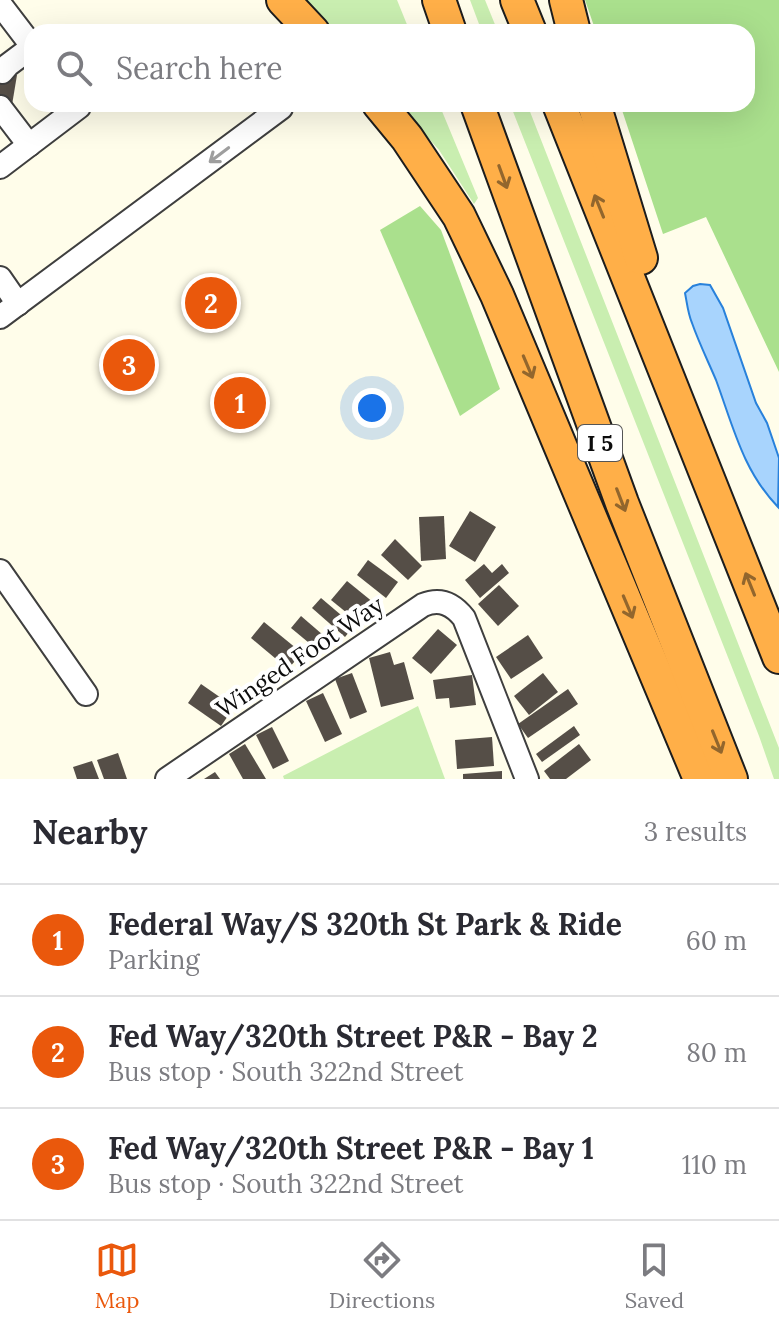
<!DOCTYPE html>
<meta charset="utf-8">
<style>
:root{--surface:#fff;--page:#f2f2f3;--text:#2b2b33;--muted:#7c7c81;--line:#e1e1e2;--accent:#ea580c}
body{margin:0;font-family:Lora,serif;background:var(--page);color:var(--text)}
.you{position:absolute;left:372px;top:408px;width:28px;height:28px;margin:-20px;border:6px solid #fff;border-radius:50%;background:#1a73e8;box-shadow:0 0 0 12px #1a73e833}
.badge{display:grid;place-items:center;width:52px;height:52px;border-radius:50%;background:var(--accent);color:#fff;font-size:26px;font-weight:700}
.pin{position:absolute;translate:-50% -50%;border:4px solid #fff;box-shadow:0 2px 8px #0006}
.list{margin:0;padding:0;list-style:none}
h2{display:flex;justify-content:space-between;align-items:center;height:104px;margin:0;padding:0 32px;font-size:34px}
h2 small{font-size:26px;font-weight:400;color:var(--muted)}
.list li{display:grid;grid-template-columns:52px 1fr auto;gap:24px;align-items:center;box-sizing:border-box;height:112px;padding:0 32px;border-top:2px solid var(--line)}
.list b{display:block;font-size:30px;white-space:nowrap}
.list p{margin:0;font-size:26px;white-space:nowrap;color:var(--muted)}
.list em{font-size:26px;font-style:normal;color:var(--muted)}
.icon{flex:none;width:44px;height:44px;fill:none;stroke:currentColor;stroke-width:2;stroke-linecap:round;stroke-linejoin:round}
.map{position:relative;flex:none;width:779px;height:779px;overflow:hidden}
.search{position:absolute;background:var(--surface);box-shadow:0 8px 32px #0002;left:24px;right:24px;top:24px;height:88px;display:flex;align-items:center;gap:20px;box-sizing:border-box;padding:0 28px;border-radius:24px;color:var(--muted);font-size:30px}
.sheet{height:440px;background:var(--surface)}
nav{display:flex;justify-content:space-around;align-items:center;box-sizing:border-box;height:112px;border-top:2px solid var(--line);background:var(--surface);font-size:22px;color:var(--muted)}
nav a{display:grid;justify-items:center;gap:4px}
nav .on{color:var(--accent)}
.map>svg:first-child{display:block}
.green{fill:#c9eeb0}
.forest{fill:#aae08d}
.water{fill:#a8d4fd;stroke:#2881db;stroke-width:2}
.building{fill:#554e47}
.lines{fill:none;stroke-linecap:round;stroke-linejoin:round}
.minor-casing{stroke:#3f3f3f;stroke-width:26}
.highway-casing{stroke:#1d1d1d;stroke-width:36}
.minor{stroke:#fff;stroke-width:22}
.highway{stroke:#ffaf48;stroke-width:32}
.oneway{stroke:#9e9e9e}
.oneway2{stroke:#92662d}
.labels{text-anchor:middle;stroke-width:8;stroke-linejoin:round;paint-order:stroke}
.shield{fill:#fff;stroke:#555;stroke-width:2}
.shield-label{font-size:22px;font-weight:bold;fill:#0c0c0c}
.street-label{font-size:24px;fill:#0c0c0c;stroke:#fff}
</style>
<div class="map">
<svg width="779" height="779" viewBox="0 0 779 779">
<rect width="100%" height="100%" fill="#fffdea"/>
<g class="green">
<path d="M307 0H397L410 32H335Z"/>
<path d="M470 0H485L498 32H482Z"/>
<path d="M398 104H439L478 198 474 204 439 150Z"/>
<path d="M510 104H527L779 748V779H774L759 736Z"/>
<path d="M418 706 445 779H284L283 776Z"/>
</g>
<g class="forest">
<path d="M585 0H779V372L706 217 663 234 620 104H747V32H596Z"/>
<path d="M420 206 441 230 500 389 460 416 380 230Z"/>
</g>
<path class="water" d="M700 284 710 285 723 308 756 403 767 423 779 458 778 507C743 471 733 426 716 380 708 361 699 343 692 323 688 314 687 303 685 293L693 286Z"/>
<g class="building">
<path d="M0 72 17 75 12 105 0 103Z"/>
<path d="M470 511 496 527 475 562 449 546Z"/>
<path d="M444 516 446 559 421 561 419 517Z"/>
<path d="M395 539 422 566 408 580 381 555Z"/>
<path d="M368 560 398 582 386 598 357 575Z"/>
<path d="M484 564 492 573 502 564 509 573 480 598 465 580Z"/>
<path d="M347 581 379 607 363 626 331 600Z"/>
<path d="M499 585 519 606 498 626 478 604Z"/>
<path d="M321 598 354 626 345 637 312 608Z"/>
<path d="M301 616 330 641 320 652 291 628Z"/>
<path d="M264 622 302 653 288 669 251 638Z"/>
<path d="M438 629 457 645 431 674 412 658Z"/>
<path d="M528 635 543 658 511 679 496 657Z"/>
<path d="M390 652 394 665 404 662 414 699 381 707 369 658Z"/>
<path d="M352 673 367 712 350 719 335 679Z"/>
<path d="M543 673 558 692 529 715 514 696Z"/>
<path d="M472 675 476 705 450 708 449 698 436 699 433 680Z"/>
<path d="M201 684 234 707 221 726 188 703Z"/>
<path d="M568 689 578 704 528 738 518 724Z"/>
<path d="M323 693 342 734 325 742 306 701Z"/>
<path d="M574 726 580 735 542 762 536 754Z"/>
<path d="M272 727 289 761 273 769 256 735Z"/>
<path d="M492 737 494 766 457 769 455 740Z"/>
<path d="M245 744 266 779H243L229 754Z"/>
<path d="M579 744 591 760 566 779H550L544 771Z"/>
<path d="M118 753 127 779H104L97 760Z"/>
<path d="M92 761 99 779H77L73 767Z"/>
<path d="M502 771V779H463V774Z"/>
<path d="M215 772 220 779H204Z"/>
</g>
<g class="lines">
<g class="minor-casing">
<g id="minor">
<path d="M0 4 32 46"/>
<path d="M2 72 8 65 32 47"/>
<path d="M0 107 29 145"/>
<path d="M0 167 79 107 76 104"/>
<path d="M0 278 18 304"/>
<path d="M0 317 281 108"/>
<path d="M0 571 86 694"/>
<path d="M167 779 423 605C440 598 453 604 464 618L527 779"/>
</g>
</g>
<g class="highway-casing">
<g id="highway">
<path d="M283 0 313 32"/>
<path d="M439 0 450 32"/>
<path d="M517 0 530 32"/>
<path d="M566 0 574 32"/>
<path d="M379 104 407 138 459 216 497 295 700 779"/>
<path d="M477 104 622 503 731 779"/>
<path d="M559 104 779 657"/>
<path d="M594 104 641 258"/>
</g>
</g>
<use href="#minor" class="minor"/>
<use href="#highway" class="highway"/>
</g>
<defs><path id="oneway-shaft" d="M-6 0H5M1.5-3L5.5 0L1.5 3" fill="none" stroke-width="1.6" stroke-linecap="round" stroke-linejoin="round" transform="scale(2)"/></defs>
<use class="oneway" href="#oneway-shaft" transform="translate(219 155) rotate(143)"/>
<g class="oneway2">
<use href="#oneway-shaft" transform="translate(503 177) rotate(70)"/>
<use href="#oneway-shaft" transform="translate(599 206) rotate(-112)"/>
<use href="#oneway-shaft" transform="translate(528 367) rotate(67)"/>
<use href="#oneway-shaft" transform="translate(621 500) rotate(69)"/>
<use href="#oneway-shaft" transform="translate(750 584) rotate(-112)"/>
<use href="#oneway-shaft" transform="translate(628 607) rotate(67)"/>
<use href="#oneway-shaft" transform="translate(717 742) rotate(68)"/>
</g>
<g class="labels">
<rect class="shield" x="578" y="425" width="44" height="36" rx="6"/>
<g class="shield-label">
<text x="600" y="451">I 5</text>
</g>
<g class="street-label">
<text transform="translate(300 657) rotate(-34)" y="8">Winged Foot Way</text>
</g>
</g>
</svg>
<div class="you"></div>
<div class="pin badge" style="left:240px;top:403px">1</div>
<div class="pin badge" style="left:211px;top:303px">2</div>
<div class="pin badge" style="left:129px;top:365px">3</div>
<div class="search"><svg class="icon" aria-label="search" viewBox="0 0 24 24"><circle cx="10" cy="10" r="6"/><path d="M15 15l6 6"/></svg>Search here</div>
</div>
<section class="sheet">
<h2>Nearby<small>3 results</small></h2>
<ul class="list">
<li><span class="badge">1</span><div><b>Federal Way/S 320th St Park &amp; Ride</b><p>Parking</p></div><em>60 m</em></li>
<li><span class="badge">2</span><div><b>Fed Way/320th Street P&amp;R - Bay 2</b><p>Bus stop · South 322nd Street</p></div><em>80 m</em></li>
<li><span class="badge">3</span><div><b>Fed Way/320th Street P&amp;R - Bay 1</b><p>Bus stop · South 322nd Street</p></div><em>110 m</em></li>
</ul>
</section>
<nav>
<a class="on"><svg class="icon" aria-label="map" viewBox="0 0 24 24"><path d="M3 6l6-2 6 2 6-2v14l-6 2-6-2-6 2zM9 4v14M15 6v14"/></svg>Map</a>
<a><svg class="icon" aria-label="directions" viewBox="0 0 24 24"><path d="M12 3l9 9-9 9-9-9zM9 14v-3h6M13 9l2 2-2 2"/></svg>Directions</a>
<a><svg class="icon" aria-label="saved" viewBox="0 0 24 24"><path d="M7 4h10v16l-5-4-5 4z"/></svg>Saved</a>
</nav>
